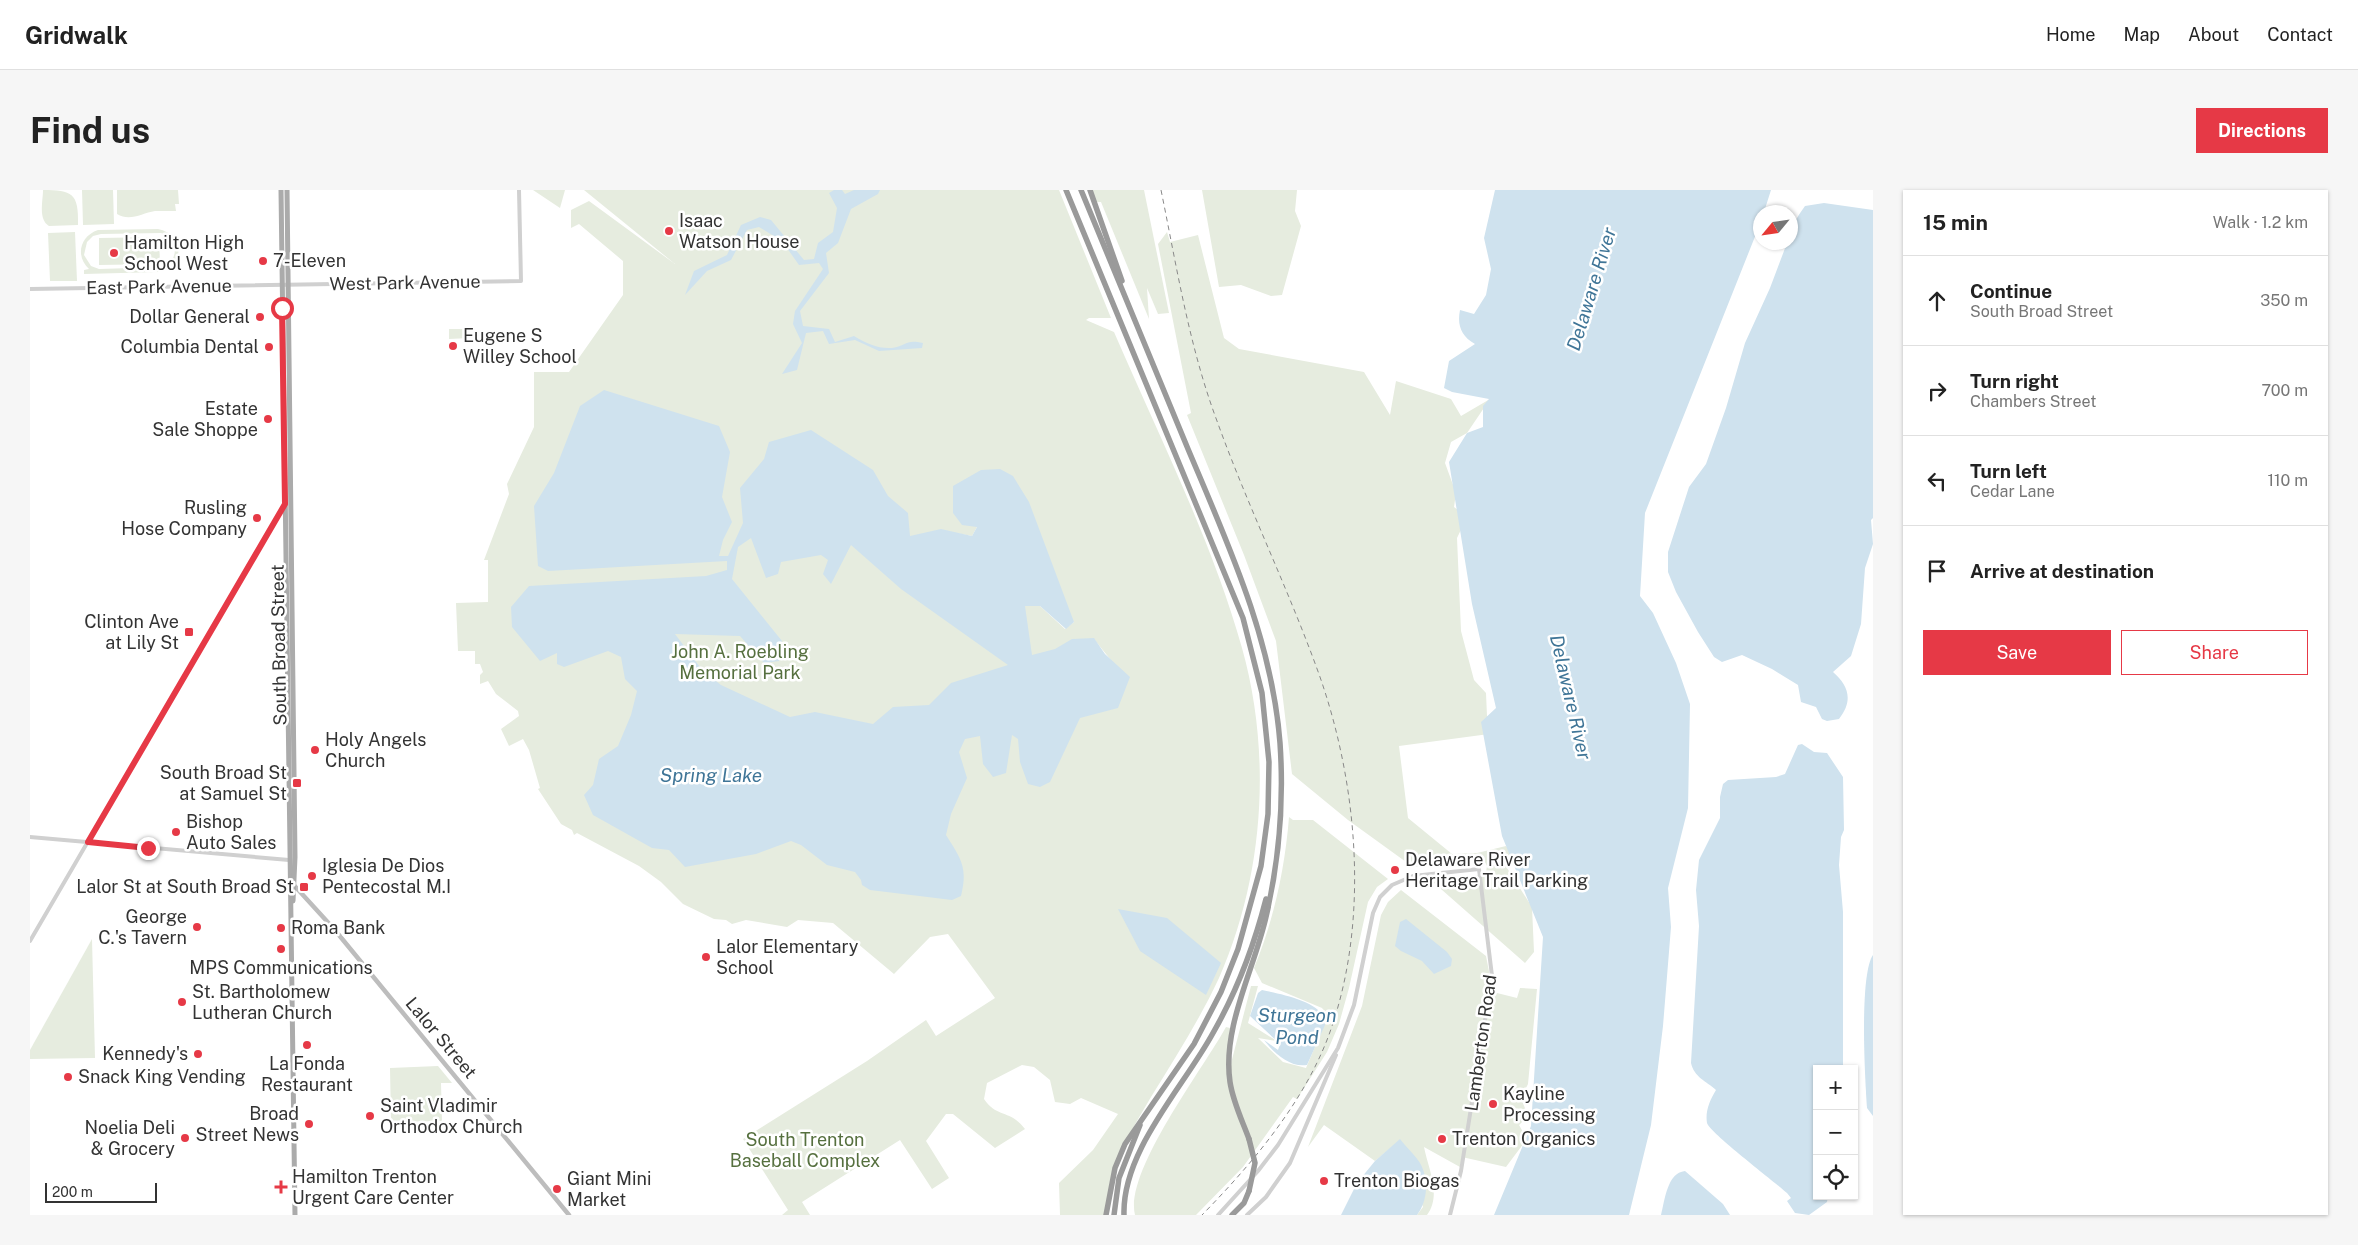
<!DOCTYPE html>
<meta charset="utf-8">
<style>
:root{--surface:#fff;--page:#f6f6f6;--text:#222;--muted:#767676;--line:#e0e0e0;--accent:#e63946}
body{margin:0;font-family:"Public Sans",sans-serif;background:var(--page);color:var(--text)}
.controls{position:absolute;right:15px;bottom:15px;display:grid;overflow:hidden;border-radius:0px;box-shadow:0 1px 4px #0004}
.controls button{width:45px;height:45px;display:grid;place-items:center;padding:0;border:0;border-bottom:1px solid var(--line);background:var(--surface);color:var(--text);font:25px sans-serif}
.compass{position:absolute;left:1723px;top:15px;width:45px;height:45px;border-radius:50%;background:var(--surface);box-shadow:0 1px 4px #0004;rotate:241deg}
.scale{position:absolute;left:15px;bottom:12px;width:112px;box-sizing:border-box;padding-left:5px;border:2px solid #333;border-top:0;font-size:14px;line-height:18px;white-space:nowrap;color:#333;-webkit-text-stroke:4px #fff;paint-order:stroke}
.stop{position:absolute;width:15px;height:15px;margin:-11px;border:4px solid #e63946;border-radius:50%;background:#fff}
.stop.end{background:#e63946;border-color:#fff;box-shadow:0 1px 5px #0008}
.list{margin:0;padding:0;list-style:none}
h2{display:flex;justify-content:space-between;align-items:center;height:65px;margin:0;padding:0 20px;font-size:21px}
h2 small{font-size:16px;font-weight:400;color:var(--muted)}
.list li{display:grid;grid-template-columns:32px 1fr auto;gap:15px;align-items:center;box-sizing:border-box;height:90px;padding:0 20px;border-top:1px solid var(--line)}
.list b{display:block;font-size:19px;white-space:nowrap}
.list p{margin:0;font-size:16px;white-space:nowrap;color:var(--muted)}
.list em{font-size:16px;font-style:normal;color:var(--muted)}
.actions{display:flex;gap:10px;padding:15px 20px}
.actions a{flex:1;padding:11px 0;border:1px solid var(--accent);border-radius:0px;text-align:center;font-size:18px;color:var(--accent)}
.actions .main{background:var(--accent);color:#fff}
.icon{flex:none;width:28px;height:28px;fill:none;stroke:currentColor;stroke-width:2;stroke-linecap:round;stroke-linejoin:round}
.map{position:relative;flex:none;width:1843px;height:1025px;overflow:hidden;border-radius:0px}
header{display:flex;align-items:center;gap:30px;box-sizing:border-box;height:70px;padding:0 25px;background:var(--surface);border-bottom:1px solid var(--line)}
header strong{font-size:24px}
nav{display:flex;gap:28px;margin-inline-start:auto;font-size:18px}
.intro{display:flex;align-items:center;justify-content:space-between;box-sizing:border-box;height:120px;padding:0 30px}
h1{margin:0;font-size:35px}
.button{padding:12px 22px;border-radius:0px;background:var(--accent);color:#fff;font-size:18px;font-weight:700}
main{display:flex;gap:30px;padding:0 30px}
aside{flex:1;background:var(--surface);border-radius:0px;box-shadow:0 1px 4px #0004}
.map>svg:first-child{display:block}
.green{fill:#e6ecdf;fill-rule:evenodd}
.water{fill:#cfe2ee;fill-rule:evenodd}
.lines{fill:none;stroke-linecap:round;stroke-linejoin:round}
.tertiary{stroke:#d0d0d0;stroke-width:4}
.secondary{stroke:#bdbdbd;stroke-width:4.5}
.primary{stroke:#ababab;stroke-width:5}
.motorway{stroke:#9a9a9a;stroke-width:5.5}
.rail{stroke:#888;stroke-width:1;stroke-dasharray:5 4;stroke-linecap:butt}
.motorway-bridge{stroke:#9a9a9a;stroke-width:5.5}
.route{stroke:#e63946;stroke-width:6}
.poi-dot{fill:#e63946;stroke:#fff;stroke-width:2}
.labels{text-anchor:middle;stroke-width:5;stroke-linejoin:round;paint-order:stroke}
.poi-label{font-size:18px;fill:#333;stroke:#fff;text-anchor:start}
.street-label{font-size:18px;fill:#333;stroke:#fff}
.park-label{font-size:18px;fill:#56703f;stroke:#fff}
.water-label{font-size:19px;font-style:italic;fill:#3f7597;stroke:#fff}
</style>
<header>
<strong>Gridwalk</strong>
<nav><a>Home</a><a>Map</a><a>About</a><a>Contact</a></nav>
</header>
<div class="intro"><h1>Find us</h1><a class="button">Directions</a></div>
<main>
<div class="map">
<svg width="1843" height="1025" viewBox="0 0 1843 1025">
<rect width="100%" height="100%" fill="#fff"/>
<g class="green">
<path d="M13 0C42 0 49 3 48 35L19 36C8 29 13 11 13 0Z"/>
<path d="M52 0H83L84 34 53 35Z"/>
<path d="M148 0 149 14H145L146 21C139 21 132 21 125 21 112 23 100 32 87 24V0Z"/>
<path d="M503 0H535L530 18Z"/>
<path d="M554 0H1029L1081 128H1059L1056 130 1084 142C1128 244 1182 351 1212 458 1242 565 1234 686 1189 788 1170 829 1145 868 1121 907 1105 934 1089 961 1080 992 1078 1002 1078 1014 1077 1025H1030L1029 993 1063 960 1088 924 1051 908 1040 914 1025 912 1020 890 1004 877 992 875 957 893 954 909C968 929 980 919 995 939L965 958 923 924H916L896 951 919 988 902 999 870 950 772 1012 780 1025H752L758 1020 713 949 837 871 896 830 906 846 965 808 918 744 900 747 864 784 803 733 768 730 757 737 716 730 702 734 696 730 684 729 653 714 631 692 609 676 547 643 544 645 542 640 531 634 508 599 510 598 499 560 493 549 479 556 471 539 489 526 488 521 466 504 458 491 450 494V485L453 482 450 474H445V461H428L426 413 458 412V370H454L479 304 477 294 504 237V182H539L593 105V71L549 34 541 38V20L559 11 645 74ZM947 337 1044 432 1035 439 1010 416 909 340 942 346ZM1064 449 1084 474 1050 452Z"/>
<path d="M1061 0H1114L1139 123 1128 124 1117 98 1119 129 1071 12H1066Z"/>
<path d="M1172 0H1267L1265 21 1271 36 1252 105 1241 106 1211 95 1189 97Z"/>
<path d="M128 39C154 44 156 77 129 82L54 84V80L59 79C45 66 50 46 68 40ZM131 43C149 49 149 69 134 77L69 79 61 76 54 65 57 52 63 46 71 44Z"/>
<path d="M45 42 47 91H20L18 43Z"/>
<path d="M1137 42 1140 52 1168 45 1194 148 1209 159 1334 182 1360 225 1366 191 1421 209 1431 226 1460 209 1437 243 1421 252 1415 273 1426 303 1424 317 1437 327 1427 348 1431 441 1444 490 1456 503 1457 526 1468 534 1459 544 1369 556 1378 628 1422 664 1447 663 1476 656 1483 665 1477 678 1502 717 1504 762 1495 773 1403 692 1451 685 1456 682 1457 676 1454 670 1448 668 1383 677 1318 630 1262 584 1246 451 1214 365 1157 225 1161 223 1128 54Z"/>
<path d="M129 47 130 74 69 75V48Z"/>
<path d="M419 139H439L440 148 419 149Z"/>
<path d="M1259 627 1263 630H1283L1358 689 1347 697 1338 712 1319 798 1309 834 1297 862 1267 909 1263 907 1213 977 1166 1025H1105C1094 982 1173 879 1196 837L1200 838 1198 885 1221 796H1228L1218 833 1247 851 1228 848 1253 872 1276 878 1298 826 1292 818 1232 793 1224 778C1244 730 1255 678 1259 627Z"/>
<path d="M1371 700 1456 766 1463 802 1487 808 1490 798 1507 799 1498 894 1491 908 1498 926 1489 935 1497 949 1476 977 1432 967 1430 977 1394 957C1398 978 1412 1005 1397 1025H1387L1393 1017 1370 950 1345 971 1294 935 1278 957 1332 816 1351 725 1358 712Z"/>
<path d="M62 749 65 868 0 869V860Z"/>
<path d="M408 876 422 893H411L412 931 361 932 360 878Z"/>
</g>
<g class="water">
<path d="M804 0H812L815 4 824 0H850L848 4 821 19 808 53 796 63 799 83 770 121 773 136 799 139 805 152 824 146C836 153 848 159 862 158 877 156 875 149 893 153L892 158 849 161 825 150 799 154 793 141 776 143 767 180 752 184 772 153 763 134 765 121 793 79 789 73 769 75 752 51 729 37 717 40 701 70 677 81 655 105 664 81 697 65 711 35 730 27 741 30 774 70 784 69 788 53 803 42 807 18 799 3Z"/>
<path d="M1465 0H1741L1734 22H1730V34L1615 323 1610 406 1623 423 1646 473 1660 514 1658 618 1638 698 1641 737 1633 836 1621 935 1599 1025H1464L1501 936 1513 747 1472 646 1451 532 1466 518 1442 414 1419 272 1437 243 1453 237V216L1459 209 1422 202 1414 198 1419 171 1445 154C1431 146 1427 135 1430 120L1444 124 1456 105 1461 79 1454 48Z"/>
<path d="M1794 13 1843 20V328L1841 330 1843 354 1835 378 1831 434 1821 466 1803 482C1818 495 1824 510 1809 529L1797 531 1792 529 1786 517 1771 512 1768 495 1742 479 1712 465 1692 472 1684 467 1668 442 1646 402 1638 382V362L1659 297 1676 274 1696 218 1715 153 1740 98 1757 53 1760 52C1760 38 1767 27 1775 16Z"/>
<path d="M574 200 689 236 700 262 692 307 702 332 693 350 689 366H698L713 333 710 298 734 269 739 252 781 240 843 280 858 306 878 323 880 346 911 339 942 346 947 337 932 335 923 323V296L951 280 970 279 983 286 999 312 1044 432 1036 439 1010 416H995L1002 465 1025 459 1042 449 1064 448 1075 464 1100 487 1088 518 1050 528 1020 592 1010 597 998 594 990 572 988 549 982 545 976 583 963 587 953 574 950 546 935 549 929 562 937 588 921 624 916 645C931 669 938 677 931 706L922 710 840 700 832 695 831 690 825 682 797 675 771 655 761 651 726 664 655 677 639 660 622 658 563 625 554 605 563 595 569 569 588 556 601 525 607 501 595 489 591 467 578 461 534 477 527 474V463L510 471 482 437 481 417 499 396 676 386 697 380V371L518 381 508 376 504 316 524 283 550 216ZM721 348 736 388 748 384 751 372 791 365 798 370 793 384 801 394 821 355 871 399 978 475 921 493 899 515 863 517 843 534 785 522 760 527 691 495 673 481 645 444 710 446 734 473 749 471 752 451 702 389 708 357Z"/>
<path d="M1772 554 1784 562 1797 563 1813 587 1814 640 1811 647 1809 675 1813 722V879H1787V1006H1798L1797 1012 1779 1025 1765 1023 1757 1011 1761 1008 1757 1003C1745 992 1679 942 1677 933 1675 921 1680 910 1686 900 1676 891 1664 887 1661 873L1669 736 1666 700 1669 670 1690 628V607L1693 594 1698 590 1746 587 1755 584 1768 555Z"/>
<path d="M1088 719 1137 728 1191 773 1176 805 1110 761Z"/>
<path d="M1376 729 1417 762 1422 769 1421 776 1404 784 1392 771 1371 761 1365 756 1370 732Z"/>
<path d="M1843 765V926L1837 918C1835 890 1829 785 1843 765Z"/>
<path d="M1232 800C1250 804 1297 812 1295 835L1277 875C1260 878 1243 862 1234 850L1248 860 1250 854 1220 826 1228 803Z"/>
<path d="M1370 949C1376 957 1385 965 1390 973 1399 989 1398 1011 1387 1025H1311L1327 993 1345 971Z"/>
<path d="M1655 981 1693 1014 1700 1025H1631C1635 1010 1637 983 1655 981Z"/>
</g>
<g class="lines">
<g class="tertiary">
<path d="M0 99 491 91 489 0"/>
<path d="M0 647 259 670"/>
<path d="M0 751 254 315"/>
<path d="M1188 1025 1228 981 1248 955 1308 858 1324 815 1343 723 1350 707 1362 695 1383 686 1449 679 1462 786 1431 981 1420 1025"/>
<path d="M1217 1025 1236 1007 1260 973 1306 865"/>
</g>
<path class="secondary" d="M262 693 304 739 539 1025"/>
<g class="primary">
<path d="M251 0 265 1025"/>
<path d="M257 0 265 667 263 711"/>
</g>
<g class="motorway">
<path d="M1036 0 1213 428 1232 503 1239 572 1238 624 1231 676 1208 759 1191 802 1164 854 1095 954 1085 978 1076 1025"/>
<path d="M1051 0C1087 86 1122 173 1158 259 1198 354 1242 449 1250 553 1254 611 1249 671 1236 727 1224 780 1192 837 1200 892 1203 912 1212 930 1219 949"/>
<path d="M1060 0 1092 91"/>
<path d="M1084 1025 1089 988 1110 935"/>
<path d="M1094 1025C1092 961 1153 898 1183 843 1207 801 1224 756 1236 709"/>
<path d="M1202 1025 1214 1013 1219 1001"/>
</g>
<path class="rail" d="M1131 0C1147 78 1159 156 1187 231 1218 317 1259 400 1290 487 1329 599 1340 738 1297 850 1271 916 1221 975 1172 1025"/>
<path class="motorway-bridge" d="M1219 949 1225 973 1219 1001"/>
</g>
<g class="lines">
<path class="route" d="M118 658 58 652 255 314 252 118"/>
</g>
<g class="poi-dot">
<circle cx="639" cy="41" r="5"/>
<circle cx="84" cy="63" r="5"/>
<circle cx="233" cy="71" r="5"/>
<circle cx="230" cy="127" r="5"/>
<circle cx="423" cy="156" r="5"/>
<circle cx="239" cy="157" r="5"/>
<circle cx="238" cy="229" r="5"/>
<circle cx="227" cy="328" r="5"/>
<rect x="154" y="437" width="10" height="10" rx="2.5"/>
<circle cx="285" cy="560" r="5"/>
<rect x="262" y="588" width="10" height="10" rx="2.5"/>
<circle cx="146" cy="642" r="5"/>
<circle cx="1365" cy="680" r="5"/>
<circle cx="282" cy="686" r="5"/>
<rect x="269" y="692" width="10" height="10" rx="2.5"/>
<circle cx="167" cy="737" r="5"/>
<circle cx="251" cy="738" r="5"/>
<circle cx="251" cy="759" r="5"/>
<circle cx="676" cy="767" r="5"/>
<circle cx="152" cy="812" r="5"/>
<circle cx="277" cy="855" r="5"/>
<circle cx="168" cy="864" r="5"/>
<circle cx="38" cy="887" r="5"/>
<circle cx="1463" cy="914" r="5"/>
<circle cx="340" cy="926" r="5"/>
<circle cx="279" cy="934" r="5"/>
<circle cx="155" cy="948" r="5"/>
<circle cx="1412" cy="949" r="5"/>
<circle cx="1294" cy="991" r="5"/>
<path d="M248.5 989.5h5v5h5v5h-5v5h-5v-5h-5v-5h5z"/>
<circle cx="527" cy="999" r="5"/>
</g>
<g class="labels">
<g class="poi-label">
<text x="649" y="37">Isaac<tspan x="649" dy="21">Watson House</tspan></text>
<text x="94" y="59">Hamilton High<tspan x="94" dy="21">School West</tspan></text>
<text x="243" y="77">7-Eleven</text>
<text x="220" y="133" text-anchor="end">Dollar General</text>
<text x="433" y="152">Eugene S<tspan x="433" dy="21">Willey School</tspan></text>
<text x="229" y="163" text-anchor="end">Columbia Dental</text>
<text x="228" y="225" text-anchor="end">Estate<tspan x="228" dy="21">Sale Shoppe</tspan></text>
<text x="217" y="324" text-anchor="end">Rusling<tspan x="217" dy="21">Hose Company</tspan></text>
<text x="149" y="438" text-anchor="end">Clinton Ave<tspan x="149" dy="21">at Lily St</tspan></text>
<text x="295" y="556">Holy Angels<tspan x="295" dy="21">Church</tspan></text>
<text x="257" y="589" text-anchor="end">South Broad St<tspan x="257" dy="21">at Samuel St</tspan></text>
<text x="156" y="638">Bishop<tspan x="156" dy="21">Auto Sales</tspan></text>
<text x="1375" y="676">Delaware River<tspan x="1375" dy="21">Heritage Trail Parking</tspan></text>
<text x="292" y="682">Iglesia De Dios<tspan x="292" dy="21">Pentecostal M.I</tspan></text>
<text x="264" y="703" text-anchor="end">Lalor St at South Broad St</text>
<text x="157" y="733" text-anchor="end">George<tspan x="157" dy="21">C.'s Tavern</tspan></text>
<text x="261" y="744">Roma Bank</text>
<text x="686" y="763">Lalor Elementary<tspan x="686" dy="21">School</tspan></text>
<text x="251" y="784" text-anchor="middle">MPS Communications</text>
<text x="162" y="808">St. Bartholomew<tspan x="162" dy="21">Lutheran Church</tspan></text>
<text x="158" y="870" text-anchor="end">Kennedy's</text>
<text x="277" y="880" text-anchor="middle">La Fonda<tspan x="277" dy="21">Restaurant</tspan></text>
<text x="48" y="893">Snack King Vending</text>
<text x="1473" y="910">Kayline<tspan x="1473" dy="21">Processing</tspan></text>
<text x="350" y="922">Saint Vladimir<tspan x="350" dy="21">Orthodox Church</tspan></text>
<text x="269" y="930" text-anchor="end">Broad<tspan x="269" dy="21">Street News</tspan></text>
<text x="145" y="944" text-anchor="end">Noelia Deli<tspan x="145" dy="21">&amp; Grocery</tspan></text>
<text x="1422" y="955">Trenton Organics</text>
<text x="262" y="993">Hamilton Trenton<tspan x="262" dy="21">Urgent Care Center</tspan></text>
<text x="537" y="995">Giant Mini<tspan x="537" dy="21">Market</tspan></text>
<text x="1304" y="997">Trenton Biogas</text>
</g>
<g class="street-label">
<text transform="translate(375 93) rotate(-1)" y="6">West Park Avenue</text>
<text transform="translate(129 97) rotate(-1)" y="6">East Park Avenue</text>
<text transform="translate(249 455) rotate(-91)" y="6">South Broad Street</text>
<text transform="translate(411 848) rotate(50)" y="6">Lalor Street</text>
<text transform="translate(1451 853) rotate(-82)" y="6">Lamberton Road</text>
</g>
<g class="park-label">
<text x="710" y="468">John A. Roebling<tspan x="710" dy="21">Memorial Park</tspan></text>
<text x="775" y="956">South Trenton<tspan x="775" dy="21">Baseball Complex</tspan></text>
</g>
<g class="water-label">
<text transform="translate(1561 99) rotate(-73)" y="7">Delaware River</text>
<text transform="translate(1541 507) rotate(77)" y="7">Delaware River</text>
<text x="681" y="592">Spring Lake</text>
<text x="1267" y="832">Sturgeon<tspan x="1267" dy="22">Pond</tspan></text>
</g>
</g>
</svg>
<div class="controls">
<button>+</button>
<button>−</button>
<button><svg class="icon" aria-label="locate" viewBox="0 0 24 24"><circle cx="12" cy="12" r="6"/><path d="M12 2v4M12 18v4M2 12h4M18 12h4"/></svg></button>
</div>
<svg class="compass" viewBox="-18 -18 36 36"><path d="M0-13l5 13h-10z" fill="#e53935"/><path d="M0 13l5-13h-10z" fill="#767676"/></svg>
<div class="scale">200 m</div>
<div class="stop" style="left:252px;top:118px"></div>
<div class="stop end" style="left:118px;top:658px"></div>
</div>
<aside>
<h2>15 min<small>Walk · 1.2 km</small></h2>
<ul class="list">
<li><svg class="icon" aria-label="ahead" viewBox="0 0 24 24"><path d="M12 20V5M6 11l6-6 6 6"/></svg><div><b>Continue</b><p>South Broad Street</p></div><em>350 m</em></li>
<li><svg class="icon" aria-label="right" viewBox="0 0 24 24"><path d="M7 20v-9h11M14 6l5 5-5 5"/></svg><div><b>Turn right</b><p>Chambers Street</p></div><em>700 m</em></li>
<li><svg class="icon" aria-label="left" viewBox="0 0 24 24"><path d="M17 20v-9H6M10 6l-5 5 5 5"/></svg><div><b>Turn left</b><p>Cedar Lane</p></div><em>110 m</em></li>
<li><svg class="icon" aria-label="arrive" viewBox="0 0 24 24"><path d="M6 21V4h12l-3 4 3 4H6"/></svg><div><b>Arrive at destination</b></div></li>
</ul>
<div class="actions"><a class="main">Save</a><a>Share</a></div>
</aside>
</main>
